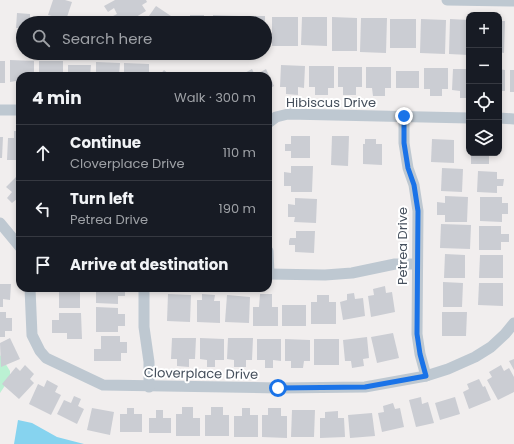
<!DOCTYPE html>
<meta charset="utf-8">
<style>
:root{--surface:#171b24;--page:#20242c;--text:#f1f3f6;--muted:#9ea1a6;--line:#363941}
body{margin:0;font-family:Poppins,sans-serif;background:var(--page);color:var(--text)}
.controls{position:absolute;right:12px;top:12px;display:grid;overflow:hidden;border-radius:8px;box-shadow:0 2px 6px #0003}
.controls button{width:36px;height:36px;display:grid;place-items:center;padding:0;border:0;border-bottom:1px solid var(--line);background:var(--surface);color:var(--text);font:20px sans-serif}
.stop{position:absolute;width:12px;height:12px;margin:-9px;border:3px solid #1a73e8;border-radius:50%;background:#fff}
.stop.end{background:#1a73e8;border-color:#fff;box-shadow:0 1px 4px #0008}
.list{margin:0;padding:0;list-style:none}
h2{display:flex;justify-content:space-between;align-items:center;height:52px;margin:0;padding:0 16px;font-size:17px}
h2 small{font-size:13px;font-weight:400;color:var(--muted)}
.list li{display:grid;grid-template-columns:26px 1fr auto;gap:12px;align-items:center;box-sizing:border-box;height:56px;padding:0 16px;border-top:1px solid var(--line)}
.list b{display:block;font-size:15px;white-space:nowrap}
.list p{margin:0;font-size:13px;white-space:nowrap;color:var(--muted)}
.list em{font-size:13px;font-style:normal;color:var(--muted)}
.icon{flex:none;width:22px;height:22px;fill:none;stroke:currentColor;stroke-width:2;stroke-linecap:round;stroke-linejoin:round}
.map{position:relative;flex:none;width:514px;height:444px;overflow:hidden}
.search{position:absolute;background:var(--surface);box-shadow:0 2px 6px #0003;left:16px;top:16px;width:256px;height:44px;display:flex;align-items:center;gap:10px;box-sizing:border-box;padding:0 14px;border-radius:22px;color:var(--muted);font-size:15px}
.panel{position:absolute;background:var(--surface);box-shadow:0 2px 6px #0003;left:16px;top:72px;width:256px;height:220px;border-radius:12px}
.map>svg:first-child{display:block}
.green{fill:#bbf1d3}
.water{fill:#86d3ef}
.building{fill:#cbcdd3}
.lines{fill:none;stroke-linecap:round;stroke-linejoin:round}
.street{stroke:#bec8d1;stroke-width:11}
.route{stroke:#1a73e8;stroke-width:5}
.labels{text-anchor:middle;stroke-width:4;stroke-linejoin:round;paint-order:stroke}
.street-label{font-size:13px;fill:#46505d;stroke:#fff}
</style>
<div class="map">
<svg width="514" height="444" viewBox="0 0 514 444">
<rect width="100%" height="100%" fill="#f1eeee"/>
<path class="green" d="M0 355 10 371V378L0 393V405Z"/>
<path class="water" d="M18 420 32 423 57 437 84 444H14Z"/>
<g class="building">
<path d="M53 0H65L72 2 66 20 48 15Z"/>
<path d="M115 0H146L147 2 142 5 146 11 126 23H115L111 17 117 14 114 8 108 12 104 6Z"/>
<path d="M156 6 177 20 176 23H144Z"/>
<path d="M17 13 30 14V23H23V28H16Z"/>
<rect x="190" y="15" width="14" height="8"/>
<path d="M213 15 239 16V23H213Z"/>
<rect x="249" y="16" width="16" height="7"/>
<rect x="272" y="17" width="26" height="29"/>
<path d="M302 17H327V46L301 45Z"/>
<path d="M332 17 357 18V51H332Z"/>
<path d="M361 18H387L386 53 360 52Z"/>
<rect x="390" y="19" width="26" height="29"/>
<path d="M421 19 446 20 445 54 420 53Z"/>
<path d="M450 19 469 20V55L449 54Z"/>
<path d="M499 21H505L504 53 499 52Z"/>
<rect x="265" y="24" width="3" height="26"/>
<path d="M10 60 34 61V76H20V88H16V81L10 82Z"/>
<rect x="0" y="61" width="5" height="22"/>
<rect x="39" y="61" width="24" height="15"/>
<path d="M96 62 120 63 119 76H96Z"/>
<path d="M124 63 149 64V76H124Z"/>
<path d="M68 65H91L90 76H68Z"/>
<path d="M281 65 305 66 304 88 298 87V95L286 94V87H280Z"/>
<path d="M309 66H334V88H328V95H315V87H309Z"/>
<path d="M338 67H362V87H356V95H343V87H338Z"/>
<path d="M366 67H391V88H385V96H373L372 88H366Z"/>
<path d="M424 68H448V89H442V96H430V89H424Z"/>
<path d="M252 69 255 75 266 69 274 86 269 89 272 94 268 96V76H241V75Z"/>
<path d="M453 69H469L468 98H460V91L452 90Z"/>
<path d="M499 69 505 70V91H499Z"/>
<path d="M164 70 171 76H159Z"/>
<rect x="510" y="70" width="4" height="22"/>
<rect x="396" y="71" width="23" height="17"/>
<path d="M14 131H20V160H7L8 138H14Z"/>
<path d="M291 136H310V158H291V151H285V144H291Z"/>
<path d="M332 136H349L348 166 331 165Z"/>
<path d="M0 137H3L2 158H0Z"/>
<path d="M365 139H376V144H382V165L363 164V144H365Z"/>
<path d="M432 139 454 140V163L431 162Z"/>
<rect x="471" y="153" width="18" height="11"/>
<path d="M291 166H313L312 192H291V186H284V172L291 173Z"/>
<path d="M442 168 463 169 462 192 441 191Z"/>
<path d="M478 171 497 172V179H504L503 186H497V193L477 192Z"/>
<path d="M20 173V200L18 198 12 203 7 198 12 192 6 187Z"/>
<path d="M445 196 468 197 467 222H445V215H437V202L445 203Z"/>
<path d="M480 197H502V203H508V214H502V222L480 221Z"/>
<path d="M295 198 317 199 316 223 294 222 295 217H288V204L295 205Z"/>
<path d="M441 224 471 225 470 249 440 248Z"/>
<path d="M479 226H501V234H509V242H501V250H479Z"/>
<path d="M296 231H315L314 253 295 252V245H289V241L290 238H296Z"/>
<path d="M445 254 465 255V278H444Z"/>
<path d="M480 255H503V278H479Z"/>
<path d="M443 282 463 283 462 307H443Z"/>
<path d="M479 283H503V306L478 305Z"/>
<path d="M0 284H11L10 300 3 299V307H0Z"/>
<path d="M385 286 386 293 392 292 395 312 371 317 368 296 374 295 373 289Z"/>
<rect x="59" y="288" width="21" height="20"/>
<path d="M96 288H125V296H118V304L96 303Z"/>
<path d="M354 293 355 299 363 298 365 316 343 320 340 302 347 300V294Z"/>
<path d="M168 294 191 295 190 322 167 321Z"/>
<path d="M202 294 215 295 214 301H220V323L197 322V300H202Z"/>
<path d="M260 294H272V307H278V326H253V307H259Z"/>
<path d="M227 295 250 297 249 323 225 322Z"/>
<path d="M317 295H329V302H336V324H311V302H317Z"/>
<rect x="282" y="305" width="24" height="21"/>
<path d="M96 307 118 308V314H125V326H118V332H96Z"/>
<path d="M0 312H6V318H12V331H5V337H0Z"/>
<path d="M442 312H467L466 336H442Z"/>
<path d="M59 313H81L82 339H67V333H52V320H59Z"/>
<path d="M393 333 399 358 377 363 371 337Z"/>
<path d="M101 336H120V342H127V353H121V361H94V349H101Z"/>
<path d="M367 337 369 358 363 359 364 366 352 368 351 361H345L343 340Z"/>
<path d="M10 338 20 359 1 367 0 343Z"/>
<path d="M172 338H196L195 359H189V367L177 366V359H171Z"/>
<path d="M200 338 224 339V360H215V367H207V360L200 359Z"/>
<path d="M228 338H253L252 360H246V367H234V360L227 359Z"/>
<path d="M257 339H281V361L273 360V368H265V360H257Z"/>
<path d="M285 339 310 340V361H304L303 368H291V361H285Z"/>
<rect x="314" y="339" width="25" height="26"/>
<path d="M514 359V370L509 361Z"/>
<path d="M25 365 34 374 30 379 34 383 19 399 2 384 16 367 20 371Z"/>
<path d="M501 365 504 371 509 368 514 377V392L498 400 487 380 492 377 489 372Z"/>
<path d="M479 379 483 387 485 386 491 400 469 409 463 392 469 389 467 384Z"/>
<path d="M47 380 58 386 55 392 61 395 51 415 29 404 38 384 44 387Z"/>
<path d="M74 396 81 399 78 406 84 409 77 424 57 414 64 400 71 403Z"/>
<path d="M421 397 422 404 428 402 434 423 416 427 409 400Z"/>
<path d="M455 397 460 414 440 420 435 403Z"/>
<path d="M393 403 395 409 400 408 404 427 382 432 378 413 384 412 383 406Z"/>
<path d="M182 407H193V418H200V436H176V414H182Z"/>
<path d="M211 407H223V415H229V436H205V415H211Z"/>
<path d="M92 408 114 412 110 435 87 430Z"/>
<path d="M127 408H134V414H142V432H120V414H127Z"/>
<path d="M242 408H250V415H258V437H234V416H242Z"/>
<path d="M268 408H281V416H287V438L262 437V415H268Z"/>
<path d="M156 410H163V418H171V433H149V418H156Z"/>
<path d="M292 410H315L314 437H291Z"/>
<path d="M338 411V418H344L345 437 320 438V418H325V412Z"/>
<path d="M372 413 375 436 350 438 348 415Z"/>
</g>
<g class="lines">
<g class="street">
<path d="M447 0 514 1"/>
<path d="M0 110H20"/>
<path d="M404 116V143L408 168 414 185 418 211 417 334 420 354 426 376"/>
<path d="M499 118 514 119"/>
<path d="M268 123 276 117 288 114 469 118"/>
<path d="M0 223 20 247"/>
<path d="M268 251 269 274"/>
<path d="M268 274 325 275 352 273 395 264H417"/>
<path d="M30 288 32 335 40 351 46 358 103 385 278 388 365 387 426 376 448 369 475 357 491 347 505 334 514 323"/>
<path d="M144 288V327L149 362V387"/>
</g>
</g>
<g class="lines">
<path class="route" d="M278 388 365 387 426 376 420 354 417 334 418 211 414 185 408 168 404 143V116"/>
</g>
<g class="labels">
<g class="street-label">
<text x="331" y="107">Hibiscus Drive</text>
<text transform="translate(402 246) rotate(-90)" y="5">Petrea Drive</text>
<text transform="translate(201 373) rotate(1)" y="5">Cloverplace Drive</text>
</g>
</g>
</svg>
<div class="controls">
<button>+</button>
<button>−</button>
<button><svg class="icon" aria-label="locate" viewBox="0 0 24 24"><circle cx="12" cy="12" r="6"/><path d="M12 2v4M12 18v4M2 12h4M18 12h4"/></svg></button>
<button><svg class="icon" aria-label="layers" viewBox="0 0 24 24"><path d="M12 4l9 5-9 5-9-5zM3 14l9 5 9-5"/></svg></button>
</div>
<div class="stop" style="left:278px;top:388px"></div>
<div class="stop end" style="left:404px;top:116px"></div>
<div class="search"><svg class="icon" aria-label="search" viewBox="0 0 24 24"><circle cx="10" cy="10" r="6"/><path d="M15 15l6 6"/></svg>Search here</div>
<section class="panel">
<h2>4 min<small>Walk · 300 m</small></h2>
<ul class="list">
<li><svg class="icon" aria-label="ahead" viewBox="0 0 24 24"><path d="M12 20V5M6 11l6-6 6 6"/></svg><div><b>Continue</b><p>Cloverplace Drive</p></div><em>110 m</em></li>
<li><svg class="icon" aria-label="left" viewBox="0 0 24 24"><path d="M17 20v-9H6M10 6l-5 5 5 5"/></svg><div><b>Turn left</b><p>Petrea Drive</p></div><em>190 m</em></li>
<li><svg class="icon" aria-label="arrive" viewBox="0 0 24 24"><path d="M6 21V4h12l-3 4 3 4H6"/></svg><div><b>Arrive at destination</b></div></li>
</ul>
</section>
</div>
